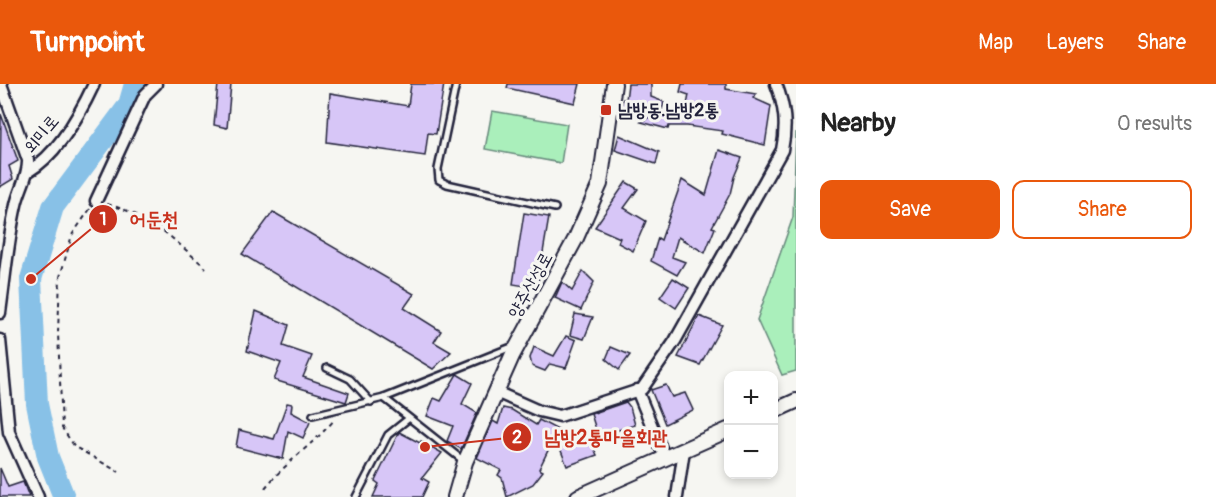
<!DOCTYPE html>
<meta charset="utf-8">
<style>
:root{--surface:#fff;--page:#f6f6f6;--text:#222;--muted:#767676;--line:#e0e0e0;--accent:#ea580c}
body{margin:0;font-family:Pangolin,"Poor Story",sans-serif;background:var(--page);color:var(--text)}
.controls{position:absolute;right:18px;bottom:18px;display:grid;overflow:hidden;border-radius:12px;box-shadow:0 3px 9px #0003}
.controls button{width:54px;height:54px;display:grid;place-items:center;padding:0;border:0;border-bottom:2px solid var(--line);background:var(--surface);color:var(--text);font:30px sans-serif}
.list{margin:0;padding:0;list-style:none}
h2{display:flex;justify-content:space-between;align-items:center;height:78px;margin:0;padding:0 24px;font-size:26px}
h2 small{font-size:20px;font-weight:400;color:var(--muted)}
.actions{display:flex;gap:12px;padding:18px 24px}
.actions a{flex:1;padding:14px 0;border:2px solid var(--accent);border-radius:12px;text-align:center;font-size:21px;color:var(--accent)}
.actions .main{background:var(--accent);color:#fff}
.map{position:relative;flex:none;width:796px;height:413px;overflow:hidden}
header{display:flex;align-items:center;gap:36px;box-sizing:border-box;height:84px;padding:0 30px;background:var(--accent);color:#fff}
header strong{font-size:28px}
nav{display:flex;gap:33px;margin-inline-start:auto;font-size:21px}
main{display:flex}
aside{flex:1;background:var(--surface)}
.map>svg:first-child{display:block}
.green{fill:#aaefbb;stroke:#66887b;stroke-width:1.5}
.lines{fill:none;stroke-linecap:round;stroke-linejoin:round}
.river{stroke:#88c1e7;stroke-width:22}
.building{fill:#d7c6f7;stroke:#22223b;stroke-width:1.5}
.lane-casing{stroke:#22223b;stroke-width:10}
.street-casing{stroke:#22223b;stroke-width:15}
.secondary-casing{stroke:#22223b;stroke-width:18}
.path{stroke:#22223b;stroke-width:2;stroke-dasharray:4.5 4.5;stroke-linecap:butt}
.lane{stroke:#f6f6f2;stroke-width:5}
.street{stroke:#f6f6f2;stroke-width:10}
.secondary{stroke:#f6f6f2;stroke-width:14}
.poi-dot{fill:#c8321e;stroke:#f6f6f2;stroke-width:2}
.labels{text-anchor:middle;stroke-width:6;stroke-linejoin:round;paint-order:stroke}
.poi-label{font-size:18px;font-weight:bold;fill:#22223b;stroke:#f6f6f2;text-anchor:start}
.street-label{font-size:18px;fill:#22223b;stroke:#f6f6f2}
.leader{fill:none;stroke:#c8321e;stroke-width:2}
.callout-dot{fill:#c8321e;stroke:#f6f6f2;stroke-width:2}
.mark-label{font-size:18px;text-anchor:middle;font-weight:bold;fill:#fff}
.callout-label{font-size:20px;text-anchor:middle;font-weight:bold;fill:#c8321e;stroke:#f6f6f2;stroke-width:6;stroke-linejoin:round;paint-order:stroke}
</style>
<header>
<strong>Turnpoint</strong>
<nav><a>Map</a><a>Layers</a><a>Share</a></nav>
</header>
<main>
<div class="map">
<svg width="796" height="413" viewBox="0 0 796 413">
<rect width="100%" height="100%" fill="#f6f6f2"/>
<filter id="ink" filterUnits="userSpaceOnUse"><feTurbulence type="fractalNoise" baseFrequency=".0167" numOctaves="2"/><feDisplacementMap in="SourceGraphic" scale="12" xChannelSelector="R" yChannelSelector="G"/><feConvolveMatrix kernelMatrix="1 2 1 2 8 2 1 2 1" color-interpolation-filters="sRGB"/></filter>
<g filter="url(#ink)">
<g class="green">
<path d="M492 27 567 40 561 79 485 65Z"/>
<path d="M796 48V287L782 291 757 236 793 133Z"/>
</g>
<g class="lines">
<path class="river" d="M64 413 48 373 37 320 31 195 53 123 129 21 135 0"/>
</g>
<g class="building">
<path d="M218 0H231L227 44 214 41Z"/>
<path d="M411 0H444L436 50 428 49 425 72 327 58 330 9 408 22Z"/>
<path d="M508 0H580L575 19 507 4Z"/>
<path d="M628 0H651V13L664 18 660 33 686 26 689 11 680 8 682 0H726V5L756 10 753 14 771 22 765 61 722 50 723 47 687 42H669L668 45 641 38 648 34 620 30 623 15 626 16Z"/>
<path d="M1 30 18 77 9 82 13 95 0 103Z"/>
<path d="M619 51 659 68 656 80 615 66Z"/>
<path d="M719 66 742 74 734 93 730 110 712 143 715 144 705 169 678 153 672 173 685 178 677 191 651 177 658 154 661 156 682 96 706 111Z"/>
<path d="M626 98 638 105 624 124 646 137 633 167 618 159 620 154 595 143Z"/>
<path d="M273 128 414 210 404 224 441 247 434 258 451 268 433 285 242 170Z"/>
<path d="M524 129 549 133 537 204 513 200Z"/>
<path d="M583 187 594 198 581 226 555 214 562 198 572 207Z"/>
<path d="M673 194 689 204 676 224 660 213Z"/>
<path d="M256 227 289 241 283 262 312 272 303 293 349 309 346 318 274 296 281 279 247 267Z"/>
<path d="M575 230 593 233 584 255 570 251Z"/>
<path d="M699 232 722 241 700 281 678 273Z"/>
<path d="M566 252 576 256 566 284 550 280 545 287 532 282 530 274 534 263 554 272Z"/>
<path d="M611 263 630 271 619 286 606 275Z"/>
<path d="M457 290 472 299 462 320 477 329 461 365 447 357 453 342 427 332 434 314 441 317Z"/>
<path d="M666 301 672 313 685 309 693 326 665 340 651 306Z"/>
<path d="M626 318 630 323 635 341 598 352 591 330Z"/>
<path d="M287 319 292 320 291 328 310 338 303 354 288 347 283 375 236 363 239 346 274 355Z"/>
<path d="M503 324 512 326 536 341 539 336 558 346 539 385 543 387 533 400 507 413 502 394 498 391 501 386 477 374 493 337 498 340Z"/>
<path d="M399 348 420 359 421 357 442 369 422 394 429 398 422 413H373L379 400 375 397Z"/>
<path d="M587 349 597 371 567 382 560 364Z"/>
<path d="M0 384 8 403 23 398 29 413H0Z"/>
</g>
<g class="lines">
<g class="lane-casing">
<g id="lane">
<path d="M456 0 438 85 439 96 447 100 555 124"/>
<path d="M327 284 350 295 371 318"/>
<path d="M384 314 465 378"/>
<path d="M313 331 384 314 514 262"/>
<path d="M356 413 388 351 408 335"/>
</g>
</g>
<g class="street-casing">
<g id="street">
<path d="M29 87C58 70 80 30 94 0"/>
<path d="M96 117 145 11 156 0"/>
<path d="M0 229C5 193 8 156 16 121 19 106 29 91 28 76L1 0"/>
<path d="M0 256 9 348 38 413"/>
<path d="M637 306 665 374"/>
<path d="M496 308 539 327 560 332 642 305 675 257 782 66C787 42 785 23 776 0"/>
<path d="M677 413 684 366"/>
</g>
</g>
<g class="secondary-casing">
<g id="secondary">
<path d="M774 327 796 317"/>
<path d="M455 413 465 378 512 272 576 154 600 100 614 0"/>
<path d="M578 413 728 346"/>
</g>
</g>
<g class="path">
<path d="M107 120C153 133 171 153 206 184"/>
<path d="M90 125 72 151 60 193 58 249 62 344 75 363 119 388"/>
<path d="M265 404C286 378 314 360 335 335"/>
</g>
<use href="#lane" class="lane"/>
<use href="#street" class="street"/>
<use href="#secondary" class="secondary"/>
</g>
</g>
<rect class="poi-dot" x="600" y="20" width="12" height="12" rx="3"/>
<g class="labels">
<g class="poi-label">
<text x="618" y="32">남방동.남방2통</text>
</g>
<g class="street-label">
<text transform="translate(41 50) rotate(-50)" y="6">외미로</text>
<text transform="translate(530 201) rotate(-61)" y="6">양주산성로</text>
</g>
</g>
<path class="leader" d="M31 195L103 135M425 363L517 353"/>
<g class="callout-dot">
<circle cx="31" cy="195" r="6"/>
<circle cx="425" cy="363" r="6"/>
<circle cx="103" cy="135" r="15"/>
<circle cx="517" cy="353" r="15"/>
</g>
<g class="mark-label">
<text x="103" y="141">1</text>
<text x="517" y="359">2</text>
</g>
<g class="callout-label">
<text x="154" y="142">어둔천</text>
<text x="606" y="360">남방2통마을회관</text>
</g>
</svg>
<div class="controls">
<button>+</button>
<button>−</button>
</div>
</div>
<aside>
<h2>Nearby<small>0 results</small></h2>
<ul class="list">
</ul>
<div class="actions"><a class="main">Save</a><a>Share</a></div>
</aside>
</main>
